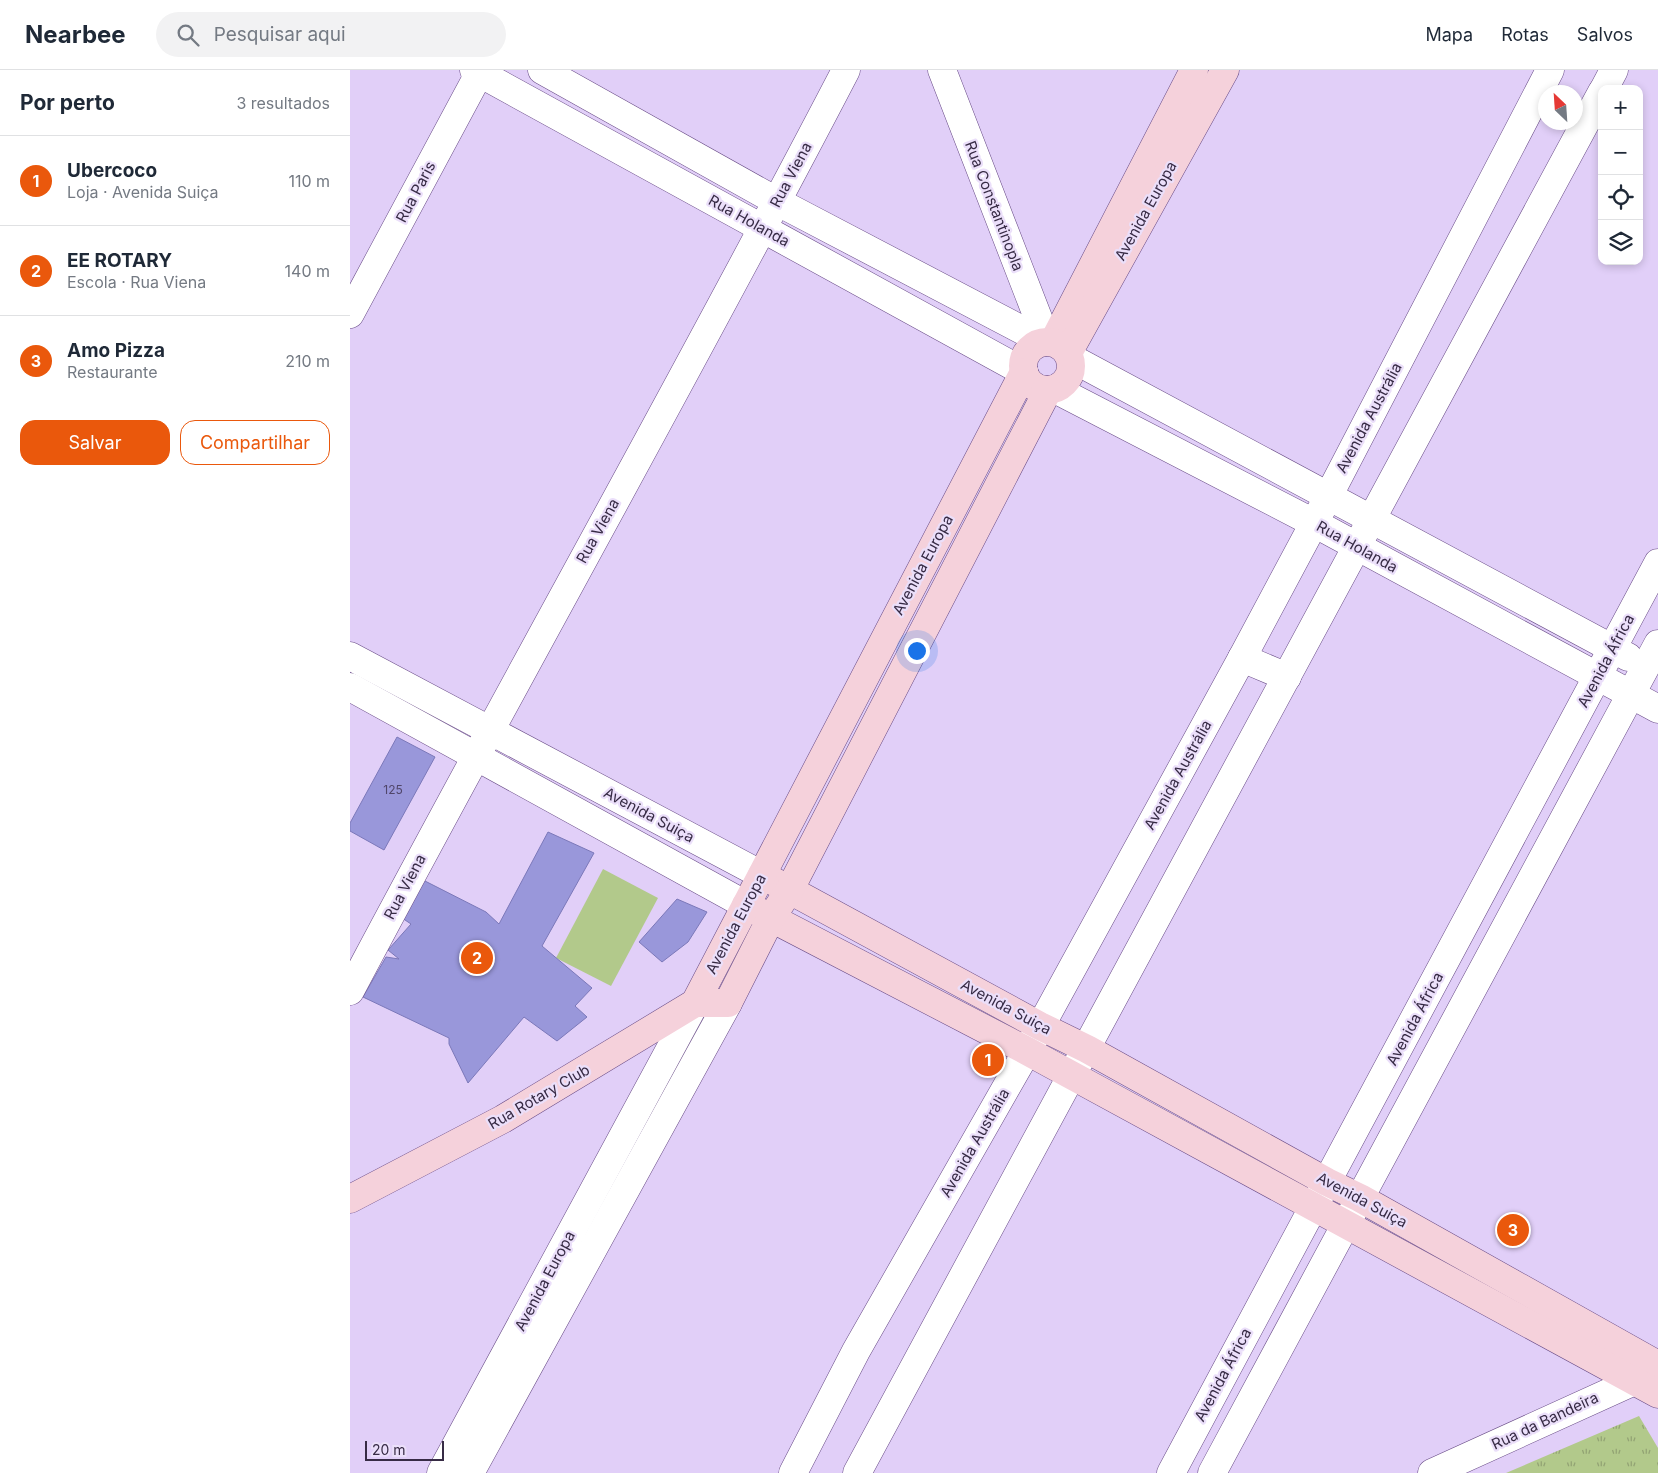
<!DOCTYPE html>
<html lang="pt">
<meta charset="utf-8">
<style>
:root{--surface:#fff;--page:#f2f2f3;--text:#1f2937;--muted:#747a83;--line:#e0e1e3;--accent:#ea580c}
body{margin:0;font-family:Inter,sans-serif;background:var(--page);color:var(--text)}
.controls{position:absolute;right:15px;top:15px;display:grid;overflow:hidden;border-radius:10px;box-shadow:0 2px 8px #0003}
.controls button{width:45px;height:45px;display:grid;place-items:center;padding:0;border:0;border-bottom:1px solid var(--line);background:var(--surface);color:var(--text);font:25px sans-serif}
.compass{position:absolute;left:1188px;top:15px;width:45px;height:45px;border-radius:50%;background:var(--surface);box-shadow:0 2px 8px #0003;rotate:335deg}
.scale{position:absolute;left:15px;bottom:12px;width:79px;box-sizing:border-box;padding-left:5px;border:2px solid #372b45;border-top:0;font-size:14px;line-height:18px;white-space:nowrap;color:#372b45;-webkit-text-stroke:4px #ebdffa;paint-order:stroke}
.you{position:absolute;left:566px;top:580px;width:18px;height:18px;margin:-12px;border:4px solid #fff;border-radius:50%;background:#1a73e8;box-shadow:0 0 0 8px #1a73e833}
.badge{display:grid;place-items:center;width:32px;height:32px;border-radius:50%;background:var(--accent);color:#fff;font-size:16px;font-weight:700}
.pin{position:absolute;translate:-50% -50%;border:2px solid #fff;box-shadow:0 1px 5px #0006}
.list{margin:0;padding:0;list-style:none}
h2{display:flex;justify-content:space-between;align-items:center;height:65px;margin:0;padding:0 20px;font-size:21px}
h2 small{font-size:16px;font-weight:400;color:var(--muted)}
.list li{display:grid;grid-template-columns:32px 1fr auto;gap:15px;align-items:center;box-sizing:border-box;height:90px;padding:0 20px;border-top:1px solid var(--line)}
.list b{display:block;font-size:19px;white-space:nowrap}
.list p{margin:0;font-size:16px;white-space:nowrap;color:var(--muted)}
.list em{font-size:16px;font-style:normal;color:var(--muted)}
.actions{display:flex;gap:10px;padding:15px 20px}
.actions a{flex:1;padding:11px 0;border:1px solid var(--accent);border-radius:15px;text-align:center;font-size:18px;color:var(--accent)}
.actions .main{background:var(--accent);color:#fff}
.icon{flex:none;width:28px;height:28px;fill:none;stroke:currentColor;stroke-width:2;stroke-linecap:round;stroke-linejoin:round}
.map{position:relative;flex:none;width:1308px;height:1403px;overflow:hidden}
header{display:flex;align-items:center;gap:30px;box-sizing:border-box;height:70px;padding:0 25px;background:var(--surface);border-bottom:1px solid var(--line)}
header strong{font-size:24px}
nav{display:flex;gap:28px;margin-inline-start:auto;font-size:18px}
.search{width:350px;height:45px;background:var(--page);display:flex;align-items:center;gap:12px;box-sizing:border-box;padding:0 18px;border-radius:28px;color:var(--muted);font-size:19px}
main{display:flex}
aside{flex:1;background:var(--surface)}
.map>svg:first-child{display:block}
.park{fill:url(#park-tufts)}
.garden{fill:#b2c98b}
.building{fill:#9997da;stroke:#7b78b9}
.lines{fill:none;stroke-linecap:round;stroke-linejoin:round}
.minor-casing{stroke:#684b86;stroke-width:29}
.tertiary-casing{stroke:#684b86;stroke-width:29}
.secondary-casing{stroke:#684b86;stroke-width:29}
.minor{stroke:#fff;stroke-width:28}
.tertiary{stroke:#fff;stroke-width:28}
.secondary{stroke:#f5d1db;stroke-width:28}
.labels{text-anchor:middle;stroke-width:4.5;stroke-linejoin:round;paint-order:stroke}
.number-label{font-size:12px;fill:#50466a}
.street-label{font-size:15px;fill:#372b45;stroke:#ebdffa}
</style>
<header>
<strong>Nearbee</strong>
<div class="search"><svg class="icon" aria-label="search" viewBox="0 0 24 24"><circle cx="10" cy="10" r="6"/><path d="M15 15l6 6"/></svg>Pesquisar aqui</div>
<nav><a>Mapa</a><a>Rotas</a><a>Salvos</a></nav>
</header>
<main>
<aside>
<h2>Por perto<small>3 resultados</small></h2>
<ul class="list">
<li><span class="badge">1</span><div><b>Ubercoco</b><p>Loja · Avenida Suiça</p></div><em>110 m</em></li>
<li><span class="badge">2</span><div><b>EE ROTARY</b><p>Escola · Rua Viena</p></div><em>140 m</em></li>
<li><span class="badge">3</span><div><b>Amo Pizza</b><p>Restaurante</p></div><em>210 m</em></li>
</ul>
<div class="actions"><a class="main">Salvar</a><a>Compartilhar</a></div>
</aside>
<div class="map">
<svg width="1308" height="1403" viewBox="0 0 1308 1403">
<defs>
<pattern id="park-tufts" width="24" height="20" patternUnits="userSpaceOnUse" patternTransform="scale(1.25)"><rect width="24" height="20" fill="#b2c98b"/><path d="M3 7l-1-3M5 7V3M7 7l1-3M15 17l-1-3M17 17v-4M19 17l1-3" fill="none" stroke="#92a373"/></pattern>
</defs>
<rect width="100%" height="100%" fill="#e1cff8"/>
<path class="park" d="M1289 1346 1308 1378V1403H1156Z"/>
<path class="garden" d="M253 799 308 828 261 916 206 888Z"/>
<g class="building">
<path d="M47 667 85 687 34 780 0 761V753Z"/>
<path d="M198 762 244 783 192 876 242 918 225 936 237 947 207 971 174 947 118 1013 99 974V968L13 927 36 887 49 889 38 880 61 854 52 848 73 810 136 842 149 854Z"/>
<path d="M327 829 357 842 338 872 312 892 289 872Z"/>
</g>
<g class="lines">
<g class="minor-casing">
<g id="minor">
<path d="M124 0 674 302"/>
<path d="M192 0 428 132 695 272"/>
<path d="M592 0 697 271"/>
<path d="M1254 19 1264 0"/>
<path d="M0 244 131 0"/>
<path d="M721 288 1278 587"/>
<path d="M705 319 964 453 1308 639"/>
<path d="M892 588 937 607"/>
<path d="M0 921C163 613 335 310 496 0"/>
<path d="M91 1403 345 933"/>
<path d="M120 1403 378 933"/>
<path d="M443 1403 506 1281 677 981 892 588 978 427 1200 0"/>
<path d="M507 1403 1252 22"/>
<path d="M821 1403 1308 493"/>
<path d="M862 1403 1308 574"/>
<path d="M1082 1403 1302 1303"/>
</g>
</g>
<g class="tertiary-casing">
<g id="tertiary">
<path d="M0 586 412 805"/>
<path d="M0 617 396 835"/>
</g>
</g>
<g class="secondary-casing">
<g id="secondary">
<path d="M707 265 844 0"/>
<circle cx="697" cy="296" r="24"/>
<path d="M718 283 875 0"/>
<path d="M412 805 690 956 737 979 977 1112 1010 1128 1308 1295"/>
<path d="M396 835 677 981 1308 1324"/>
<path d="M345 933 674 302"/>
<path d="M0 1129 153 1049 345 933H378L421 848 440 819 698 320"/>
</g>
</g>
<use href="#minor" class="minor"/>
<use href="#tertiary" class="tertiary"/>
<use href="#secondary" class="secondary"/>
</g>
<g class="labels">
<g class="number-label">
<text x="43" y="724">125</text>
</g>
<g class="street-label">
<text transform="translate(441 105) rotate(-62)" y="5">Rua Viena</text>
<text transform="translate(66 122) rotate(-62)" y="5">Rua Paris</text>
<text transform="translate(644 136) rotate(69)" y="5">Rua Constantinopla</text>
<text transform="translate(796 141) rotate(-61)" y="5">Avenida Europa</text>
<text transform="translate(399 151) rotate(29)" y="5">Rua Holanda</text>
<text transform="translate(1019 348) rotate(-62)" y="5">Avenida Austrália</text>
<text transform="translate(248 461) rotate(-61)" y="5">Rua Viena</text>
<text transform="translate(1007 477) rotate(29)" y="5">Rua Holanda</text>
<text transform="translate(573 495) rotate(-62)" y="5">Avenida Europa</text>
<text transform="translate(1256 591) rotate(-62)" y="5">Avenida África</text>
<text transform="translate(828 705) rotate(-61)" y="5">Avenida Austrália</text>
<text transform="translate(299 745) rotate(28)" y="5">Avenida Suiça</text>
<text transform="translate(55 817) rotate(-62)" y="5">Rua Viena</text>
<text transform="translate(386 854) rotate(-62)" y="5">Avenida Europa</text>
<text transform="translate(656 937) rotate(28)" y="5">Avenida Suiça</text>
<text transform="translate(1065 949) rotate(-62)" y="5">Avenida África</text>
<text transform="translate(189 1027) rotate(-30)" y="5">Rua Rotary Club</text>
<text transform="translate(625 1073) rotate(-60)" y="5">Avenida Austrália</text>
<text transform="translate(1012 1130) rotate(28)" y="5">Avenida Suiça</text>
<text transform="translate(195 1211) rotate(-62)" y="5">Avenida Europa</text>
<text transform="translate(873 1305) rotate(-62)" y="5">Avenida África</text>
<text transform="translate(1195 1351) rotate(-25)" y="5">Rua da Bandeira</text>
</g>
</g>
</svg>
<div class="controls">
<button>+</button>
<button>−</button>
<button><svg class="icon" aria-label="locate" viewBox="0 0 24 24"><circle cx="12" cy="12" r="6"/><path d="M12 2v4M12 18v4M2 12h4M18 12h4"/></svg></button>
<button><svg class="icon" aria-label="layers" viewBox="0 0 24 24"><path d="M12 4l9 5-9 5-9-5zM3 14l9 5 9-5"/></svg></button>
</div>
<svg class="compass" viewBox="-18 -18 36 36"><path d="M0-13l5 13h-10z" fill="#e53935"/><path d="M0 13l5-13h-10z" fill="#747a83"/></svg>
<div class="scale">20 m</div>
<div class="you"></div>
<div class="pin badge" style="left:638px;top:990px">1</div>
<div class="pin badge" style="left:127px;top:888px">2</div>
<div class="pin badge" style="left:1163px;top:1160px">3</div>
</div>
</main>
